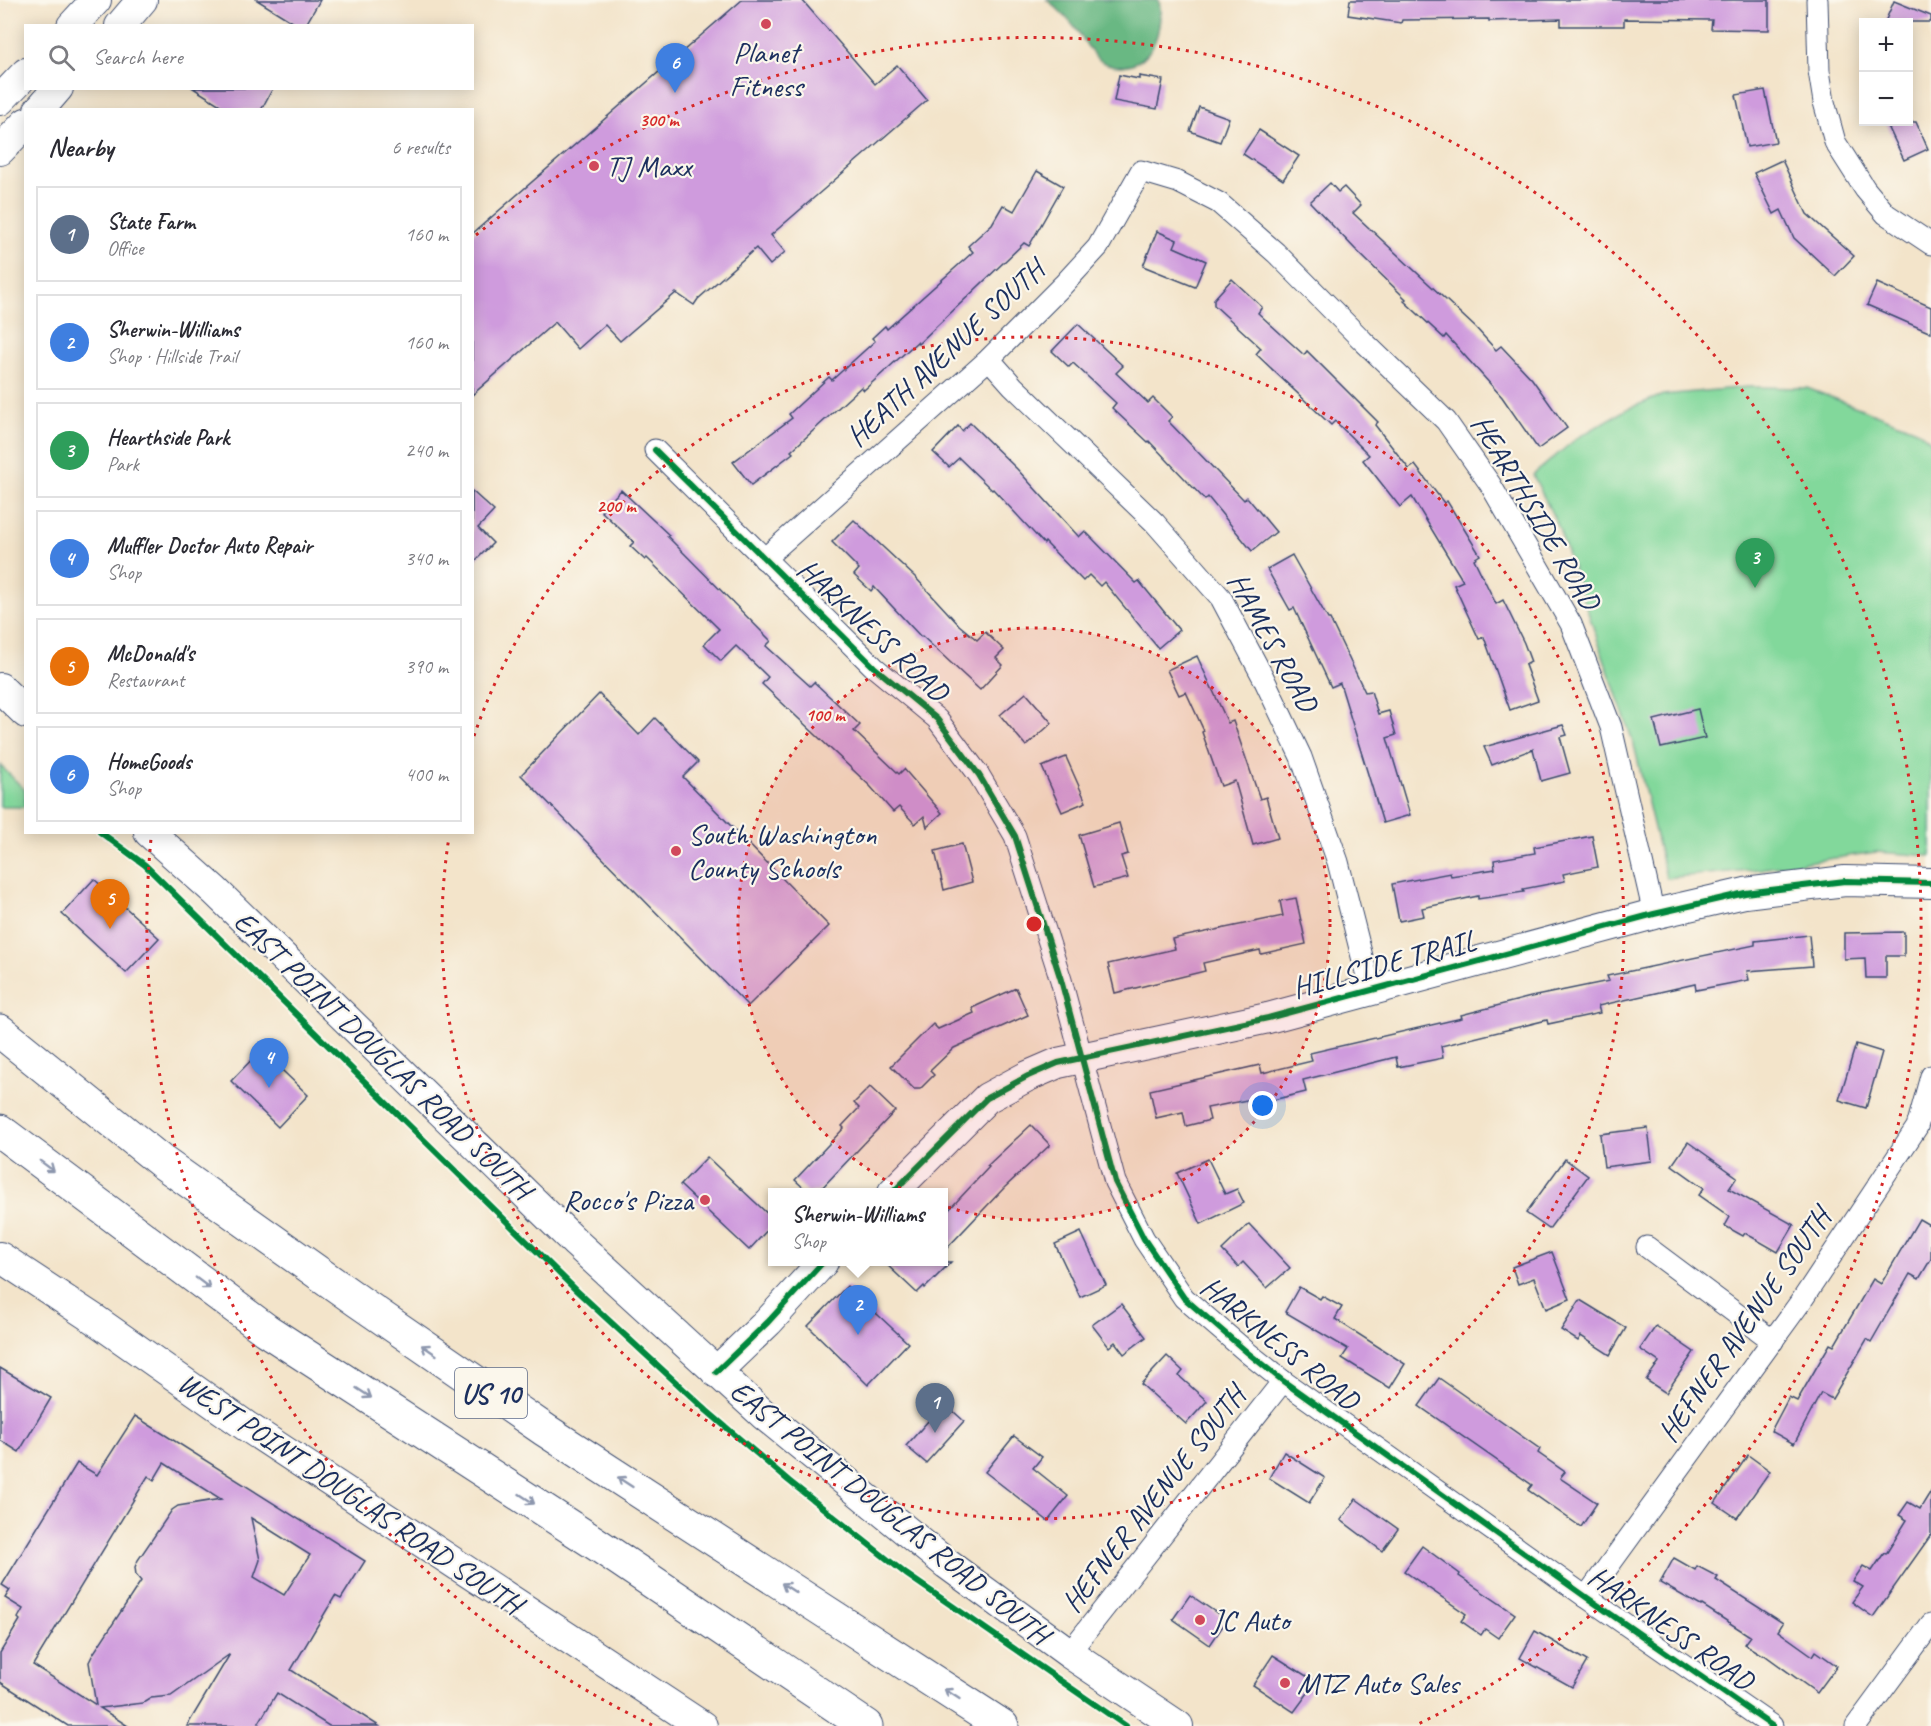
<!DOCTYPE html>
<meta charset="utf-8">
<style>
:root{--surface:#fff;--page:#f2f2f3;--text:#2b2b33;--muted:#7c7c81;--line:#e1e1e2;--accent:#1a73e8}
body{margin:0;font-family:Caveat,sans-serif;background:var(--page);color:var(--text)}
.controls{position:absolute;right:18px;top:18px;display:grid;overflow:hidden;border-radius:0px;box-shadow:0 3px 15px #0003}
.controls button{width:54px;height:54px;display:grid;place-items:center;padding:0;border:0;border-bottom:2px solid var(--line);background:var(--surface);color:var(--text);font:30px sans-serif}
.you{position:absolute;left:1263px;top:1106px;width:21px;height:21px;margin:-15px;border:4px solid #fff;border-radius:50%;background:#1a73e8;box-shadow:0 0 0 9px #1a73e833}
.badge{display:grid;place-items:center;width:39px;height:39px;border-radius:50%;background:var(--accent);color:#fff;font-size:20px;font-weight:700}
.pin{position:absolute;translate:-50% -50px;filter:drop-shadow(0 2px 3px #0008)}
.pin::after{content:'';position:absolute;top:32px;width:21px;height:18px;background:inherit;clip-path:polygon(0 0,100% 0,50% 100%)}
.popup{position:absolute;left:768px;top:1188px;width:180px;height:78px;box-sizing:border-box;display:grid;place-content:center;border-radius:0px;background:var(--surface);filter:drop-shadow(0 2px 4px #0005);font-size:20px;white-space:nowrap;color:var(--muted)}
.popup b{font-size:22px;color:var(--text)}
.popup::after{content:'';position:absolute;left:50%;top:100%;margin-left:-12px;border:12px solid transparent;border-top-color:var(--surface)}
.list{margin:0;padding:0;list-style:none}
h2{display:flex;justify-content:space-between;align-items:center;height:78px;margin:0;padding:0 24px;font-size:26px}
h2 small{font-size:20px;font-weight:400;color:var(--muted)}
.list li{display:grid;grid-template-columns:39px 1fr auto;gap:18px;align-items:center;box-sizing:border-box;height:96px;margin:0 12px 12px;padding:0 12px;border:2px solid var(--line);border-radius:0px}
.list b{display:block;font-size:22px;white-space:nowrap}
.list p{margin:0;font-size:20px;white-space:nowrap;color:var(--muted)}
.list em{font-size:20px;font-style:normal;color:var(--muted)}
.icon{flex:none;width:33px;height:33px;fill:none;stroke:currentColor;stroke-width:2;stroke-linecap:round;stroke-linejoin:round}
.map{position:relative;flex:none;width:1931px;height:1726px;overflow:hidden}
.search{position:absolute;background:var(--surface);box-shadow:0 3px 15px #0003;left:24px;top:24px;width:450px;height:66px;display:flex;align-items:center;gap:15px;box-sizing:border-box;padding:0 21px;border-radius:0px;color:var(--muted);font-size:22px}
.panel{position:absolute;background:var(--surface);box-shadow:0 3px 15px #0003;left:24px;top:108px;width:450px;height:726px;border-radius:0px}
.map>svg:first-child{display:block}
.green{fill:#82d89b;stroke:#4e847c;stroke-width:1.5}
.forest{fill:#69b883;stroke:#427470;stroke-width:1.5}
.building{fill:#cf9bdd;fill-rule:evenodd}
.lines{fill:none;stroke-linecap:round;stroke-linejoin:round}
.street-casing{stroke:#3b4a6e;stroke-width:23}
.secondary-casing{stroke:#3b4a6e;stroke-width:32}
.highway-casing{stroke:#3b4a6e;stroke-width:35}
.street{stroke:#fff;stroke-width:21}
.secondary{stroke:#fff;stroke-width:30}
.highway{stroke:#fff;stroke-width:33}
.cycleway-casing{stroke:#fbf7ec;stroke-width:10}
.cycleway{stroke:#00873e;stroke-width:6}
.oneway{stroke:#8d97ae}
.ring{fill:none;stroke:#d62828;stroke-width:3;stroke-dasharray:3 6}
.poi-dot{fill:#d1495b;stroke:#fbf7ec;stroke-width:2}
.labels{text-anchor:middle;stroke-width:4.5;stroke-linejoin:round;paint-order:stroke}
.shield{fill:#fbf7ec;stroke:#5e6b89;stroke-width:1.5}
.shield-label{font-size:28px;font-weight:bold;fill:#1b2f5e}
.poi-label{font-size:30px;fill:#1b2f5e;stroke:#fbf7ec;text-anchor:start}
.street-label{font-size:30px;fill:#1b2f5e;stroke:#fbf7ec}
.centre{fill:#d62828;stroke:#fbf7ec;stroke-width:3}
.ring-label{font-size:18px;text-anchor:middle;font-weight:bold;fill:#d62828;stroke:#fbf7ec;stroke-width:4.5;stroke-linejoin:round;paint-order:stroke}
</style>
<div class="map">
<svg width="1931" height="1726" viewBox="0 0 1931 1726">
<rect width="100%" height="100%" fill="#fbf7ec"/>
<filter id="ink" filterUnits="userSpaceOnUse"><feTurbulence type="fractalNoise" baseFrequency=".0167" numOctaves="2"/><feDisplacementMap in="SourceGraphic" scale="12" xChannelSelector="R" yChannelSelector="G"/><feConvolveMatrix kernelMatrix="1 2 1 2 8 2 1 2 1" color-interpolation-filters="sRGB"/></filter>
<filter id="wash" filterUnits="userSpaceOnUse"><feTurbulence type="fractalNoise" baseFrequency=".008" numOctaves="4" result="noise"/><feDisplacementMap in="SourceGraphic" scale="24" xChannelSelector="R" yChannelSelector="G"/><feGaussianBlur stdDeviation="1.35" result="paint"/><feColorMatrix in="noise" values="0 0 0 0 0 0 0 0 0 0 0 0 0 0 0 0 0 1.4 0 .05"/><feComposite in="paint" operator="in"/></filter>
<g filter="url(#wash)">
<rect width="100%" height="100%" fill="#f3e4ca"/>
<g class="green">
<path d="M1748 387 1807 388 1917 430 1931 441V856L1876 852 1760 869 1666 878 1634 745 1558 526 1533 475 1577 438 1627 409 1663 395Z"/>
<path d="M0 765 25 790V807H0Z"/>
</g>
<path class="forest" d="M1047 0H1159C1162 16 1159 40 1148 53 1136 68 1113 70 1098 59 1090 53 1085 41 1079 33 1070 21 1059 9 1047 0Z"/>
<g id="blocks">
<g class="building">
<path d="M257 0H320L305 26H299Z"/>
<path d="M742 0H802L875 84 897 65 927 100 771 235 785 252 770 265 756 248 698 299 694 305 676 293 620 341 605 325 578 349 555 322 472 395V234Z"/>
<path d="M1350 0H1769V30L1711 29 1712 20 1624 19V26H1561V19L1489 21V19L1402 20 1401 23 1348 15Z"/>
<path d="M1894 1 1931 16V22H1885Z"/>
<path d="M1119 75 1139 79V76L1163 80 1157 109 1114 101Z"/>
<path d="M193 88H273L261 110H228Z"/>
<path d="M1765 90 1776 142 1747 147 1736 95Z"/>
<path d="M1199 107 1229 118 1220 142 1190 131Z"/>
<path d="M1886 122H1916L1928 149 1904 160Z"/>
<path d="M1259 130 1299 156 1283 180 1243 154Z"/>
<path d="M1782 160 1807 214 1854 256 1835 276 1794 238 1781 210 1774 214 1754 173Z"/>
<path d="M1037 171 1063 186 1029 246 1024 243 918 344 917 342 864 390 861 387 791 451 793 453 751 485 733 462 792 418 789 414 829 377 832 380 875 341 872 338 885 326 887 329 973 252 968 246 992 224 1003 205 1014 211Z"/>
<path d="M1330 183 1338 192 1344 187 1361 205 1353 213 1476 328 1496 350 1501 346 1532 379 1567 428 1538 449 1502 397 1446 335 1444 338 1404 301 1406 299 1355 249 1310 202Z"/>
<path d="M1157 231 1177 240 1174 247 1206 261 1195 287 1143 266Z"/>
<path d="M1232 279 1262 307 1258 313 1304 355 1307 351 1378 422 1375 425 1409 469 1415 465 1444 503 1447 501 1480 555 1474 559 1496 604 1503 600 1524 643 1531 662 1525 665 1538 700 1510 710 1484 637 1479 639 1454 585 1463 581 1412 497 1400 507 1363 460 1369 455 1335 421 1331 425 1256 354 1261 348 1214 305V299Z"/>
<path d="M1877 283 1931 307V333L1867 305Z"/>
<path d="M1078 324 1123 366 1116 373 1148 403 1153 398 1172 417 1168 421 1244 500 1247 497 1276 532 1252 551 1208 497 1205 500 1149 441 1148 442 1112 408 1116 403 1073 363 1069 367 1052 351Z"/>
<path d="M970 423 1017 469 1079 537 1085 531 1136 583 1139 581 1179 630 1158 648 1104 582 1100 586 1089 575 1083 581 1045 542 1044 544 993 489 992 490 959 458 949 467 933 452 958 426 962 431Z"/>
<path d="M621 490 669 535 667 536 771 641 766 646 810 686 814 682 860 725 854 731 899 774 904 769 942 813 927 827 924 816 915 824 899 807 893 812 870 786 762 684 768 677 736 646 721 661 704 644 719 629 647 558 645 560 630 546 634 542 601 511Z"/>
<path d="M472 491 494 511 478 528 493 543 472 564Z"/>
<path d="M854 520 915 577 959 625 977 640 985 632 1004 650 996 658 1003 665 980 690 922 636 921 637 874 587 871 591 854 575 859 569 832 542Z"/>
<path d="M1292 555 1328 619H1330L1365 692 1371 691 1378 714 1389 711 1396 735 1387 738 1410 815 1383 823 1340 683 1331 687 1294 608 1290 610 1267 569Z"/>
<path d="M1197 656 1228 723 1233 721 1260 799 1266 797 1278 838 1253 845 1235 781 1221 786 1202 732 1204 731 1186 692 1179 695 1167 670Z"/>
<path d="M1026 693 1052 723 1026 746 1000 715Z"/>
<path d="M599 694 639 735 655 718 698 762 683 777 829 926 748 1006 521 775Z"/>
<path d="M1698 709 1705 738 1661 748 1654 720Z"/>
<path d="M1563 725 1567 735 1560 737 1570 773 1541 781 1533 749 1492 765 1484 747Z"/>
<path d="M1066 757 1086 802 1062 812 1042 767Z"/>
<path d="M1119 823 1128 854 1121 856 1128 878 1094 887 1079 835Z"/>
<path d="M1592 836 1598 867 1563 874 1565 881 1523 889 1524 892 1478 899V896L1422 908 1424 916 1399 921 1392 884 1450 873 1451 876 1495 869 1494 860 1535 853 1534 847Z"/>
<path d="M962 844 972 882 944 890 935 851Z"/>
<path d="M94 879 159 938 126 973 62 914Z"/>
<path d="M1296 898 1306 944 1261 954 1260 950 1203 963 1205 971 1115 993 1108 964 1175 949 1172 939 1283 916 1280 901Z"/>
<path d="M1904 932V956H1886V978H1866L1865 958 1844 959V933Z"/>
<path d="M1809 935 1812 966 1747 971 1749 980 1696 990 1695 984 1598 1006 1600 1013 1548 1024 1547 1020 1441 1046 1443 1058 1398 1067 1396 1057 1303 1080 1306 1092 1248 1106 1247 1100 1207 1108 1210 1120 1186 1126 1183 1112 1156 1118 1150 1090 1260 1065 1262 1073 1312 1061 1310 1053 1462 1018 1461 1015 1531 997 1609 981 1607 976 1755 945V941Z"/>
<path d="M1016 988 1028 1015 954 1048 930 1071 934 1075 920 1089H914L891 1066 933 1024 938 1029 974 1013 972 1008Z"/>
<path d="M1856 1044 1882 1052 1866 1108 1839 1100Z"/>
<path d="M261 1050 308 1095 278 1127 231 1081Z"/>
<path d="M870 1087 895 1111 818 1192H808L795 1180 844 1128 842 1126 859 1108 854 1103Z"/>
<path d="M1031 1125 1050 1145 1004 1188 944 1251V1215L989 1167 987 1166Z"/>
<path d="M1648 1128 1652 1161 1604 1167 1600 1134Z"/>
<path d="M1688 1142 1737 1177 1729 1189 1794 1225 1778 1252 1745 1233 1743 1236 1725 1226 1730 1217 1699 1195 1704 1188 1672 1165Z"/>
<path d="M707 1157 772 1218V1225L749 1250 680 1185Z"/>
<path d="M1208 1159 1225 1194 1237 1189 1244 1203 1201 1224 1177 1173Z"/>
<path d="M1565 1159 1588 1176 1549 1229 1526 1213Z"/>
<path d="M1919 1219 1931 1226V1259L1919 1279 1910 1274 1871 1342 1867 1339 1832 1399 1821 1393 1794 1444 1771 1431 1789 1397 1797 1401 1830 1344 1834 1346 1873 1279 1881 1284Z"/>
<path d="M1249 1224 1290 1268 1267 1288 1243 1262 1238 1267 1222 1250Z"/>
<path d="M1081 1232 1106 1285 1080 1297 1055 1244Z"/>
<path d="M1552 1252 1570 1299 1546 1309 1534 1278 1518 1284 1512 1267Z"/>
<path d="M884 1262H951L925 1288 924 1286 917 1293Z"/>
<path d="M847 1286 908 1343 868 1385 808 1326Z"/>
<path d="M1299 1287 1320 1299 1322 1296 1342 1307 1335 1319 1405 1364 1390 1388 1342 1358 1348 1349 1285 1312Z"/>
<path d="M1580 1300 1626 1328 1610 1355 1581 1336 1578 1341 1561 1330Z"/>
<path d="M1121 1304 1146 1337 1124 1354 1115 1342 1109 1347 1092 1325Z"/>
<path d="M1656 1326 1694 1352 1666 1393 1646 1380 1659 1362 1640 1349Z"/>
<path d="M1167 1356 1183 1371 1179 1376 1207 1401 1186 1424 1141 1384Z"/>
<path d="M0 1368 51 1398 19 1452 0 1440Z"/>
<path d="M1439 1378 1540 1449 1538 1453 1565 1472 1560 1478 1597 1503 1581 1527 1528 1490 1532 1485 1419 1406Z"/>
<path d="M944 1403 964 1421 926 1463 906 1446Z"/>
<path d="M135 1416 365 1561 341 1599 335 1596 291 1670 379 1726H329L277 1693 257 1726H187L230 1654 171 1696 151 1698 143 1703 100 1708 128 1726H68L0 1682V1653L20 1620 18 1618 23 1609 5 1598 10 1590 2 1585 77 1463 97 1475ZM164 1463 221 1499 178 1506 172 1510 138 1560 135 1567 136 1575 141 1581 93 1654 89 1662 96 1705 33 1665 148 1476 154 1480ZM251 1518 310 1555 284 1595 254 1577 260 1560Z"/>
<path d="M1014 1436 1042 1457 1033 1468 1068 1496 1048 1521 985 1472Z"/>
<path d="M1284 1452 1325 1478 1309 1503 1269 1478Z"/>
<path d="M1748 1455 1770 1471 1737 1518 1715 1503Z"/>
<path d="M1931 1491V1535L1873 1617 1852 1602 1863 1587 1853 1581 1863 1566 1872 1571 1884 1553 1886 1554 1907 1520 1899 1515 1908 1502 1920 1509Z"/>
<path d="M1356 1499 1398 1529 1382 1551 1341 1520Z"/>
<path d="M1422 1546 1460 1574 1459 1576 1515 1614 1498 1638 1485 1629 1481 1635 1461 1621 1466 1614 1404 1571Z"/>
<path d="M1674 1558 1695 1570 1697 1566 1718 1577 1716 1580 1783 1623 1778 1631 1813 1656 1816 1651 1837 1666 1817 1693 1763 1654 1762 1655 1744 1644 1750 1636 1702 1605 1701 1606 1660 1583Z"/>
<path d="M1190 1595 1227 1620 1210 1645 1173 1619Z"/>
<path d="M1535 1631 1587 1661 1572 1687 1520 1658Z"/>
<path d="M1273 1655 1316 1682 1294 1712 1253 1685Z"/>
</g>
</g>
</g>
<g filter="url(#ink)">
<use href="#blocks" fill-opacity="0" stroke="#3b4a6e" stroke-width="1.5"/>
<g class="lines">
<g class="street-casing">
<g id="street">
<path d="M1817 0 1819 71 1824 102 1835 142 1865 189 1886 214 1931 244"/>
<path d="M989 359 1013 386 1155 523 1221 598 1263 677 1301 757 1338 862 1371 992"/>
<path d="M655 450 874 667 937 719 979 775 1015 836 1061 980 1115 1182 1144 1239 1184 1298 1248 1353 1283 1381 1586 1597 1772 1726"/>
<path d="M764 559 989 359 1063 285 1098 247 1141 171 1178 182 1219 203 1276 253 1363 341 1446 421 1490 484 1571 624 1611 727 1654 914"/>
<path d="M1647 1247 1773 1341"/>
<path d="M1586 1597 1802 1300 1917 1127 1931 1076"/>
<path d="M1069 1653 1283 1381"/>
<path d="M1856 1726 1931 1624"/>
</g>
</g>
<g class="secondary-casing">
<g id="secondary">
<path d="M72 26 96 0"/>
<path d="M120 26 142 0"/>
<path d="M0 100 26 73"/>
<path d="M39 110 58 88"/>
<path d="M0 150 26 123"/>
<path d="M0 688 26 713"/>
<path d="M149 832 215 891 576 1243 763 1414 947 1564 1069 1653 1178 1726"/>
<path d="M893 1192 987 1098 1028 1076 1058 1063 1268 1018 1654 914 1745 893 1845 881 1931 883"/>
<path d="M0 1257 94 1319 246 1426 702 1726"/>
<path d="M716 1372 768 1322 823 1262"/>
</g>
</g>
<g class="highway-casing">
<g id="highway">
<path d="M0 1031 162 1162 358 1301 545 1430 1002 1726"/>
<path d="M0 1131 266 1330 598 1545 866 1726"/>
</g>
</g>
<use href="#street" class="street"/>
<use href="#secondary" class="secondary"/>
<use href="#highway" class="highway"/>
<g class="cycleway-casing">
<g id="cycleway">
<path d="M655 450 874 667 937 719 979 775 1015 836 1061 980 1115 1182 1144 1239 1184 1298 1248 1353 1283 1381 1586 1597 1772 1726"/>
<path d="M100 832 145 865 577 1291 707 1411 789 1481 906 1574 1126 1726"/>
<path d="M893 1192 987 1098 1028 1076 1058 1063 1268 1018 1654 914 1745 893 1845 881 1931 883"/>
<path d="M716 1372 768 1322 823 1262"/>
</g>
</g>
<use href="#cycleway" class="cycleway"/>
</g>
<defs><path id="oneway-shaft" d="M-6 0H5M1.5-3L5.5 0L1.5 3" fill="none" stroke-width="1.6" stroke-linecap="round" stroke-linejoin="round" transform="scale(1.5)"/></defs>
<g class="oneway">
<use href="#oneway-shaft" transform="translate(47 1166) rotate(37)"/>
<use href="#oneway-shaft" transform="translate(203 1283) rotate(37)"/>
<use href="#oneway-shaft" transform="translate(429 1350) rotate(-146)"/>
<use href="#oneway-shaft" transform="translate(364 1393) rotate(33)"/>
<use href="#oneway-shaft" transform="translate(625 1482) rotate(-147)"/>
<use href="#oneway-shaft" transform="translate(527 1499) rotate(33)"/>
<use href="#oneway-shaft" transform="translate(789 1588) rotate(-147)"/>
<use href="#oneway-shaft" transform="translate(952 1694) rotate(-147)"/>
</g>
</g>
<circle cx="1034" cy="924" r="296" fill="#d62828" fill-opacity=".12"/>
<g class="ring">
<circle cx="1034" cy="924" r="296"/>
<path d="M474 736A591 591 0 1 1 449 837"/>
<path d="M652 1725A887 887 0 0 1 151 839M476 235A887 887 0 1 1 1416 1725"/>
</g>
<g class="poi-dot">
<circle cx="766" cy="24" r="6"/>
<circle cx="594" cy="166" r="6"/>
<circle cx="676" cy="851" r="6"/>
<circle cx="705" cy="1200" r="6"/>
<circle cx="1200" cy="1620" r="6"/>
<circle cx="1285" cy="1683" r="6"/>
</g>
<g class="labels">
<rect class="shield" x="455" y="1368" width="72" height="50" rx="4.5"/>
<g class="shield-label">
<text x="491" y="1403">US 10</text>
</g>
<g class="poi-label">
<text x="766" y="62" text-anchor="middle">Planet<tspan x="766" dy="34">Fitness</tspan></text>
<text x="606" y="176">TJ Maxx</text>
<text x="688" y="844">South Washington<tspan x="688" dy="34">County Schools</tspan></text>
<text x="693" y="1210" text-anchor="end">Rocco's Pizza</text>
<text x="1212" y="1630">JC Auto</text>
<text x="1297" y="1693">MTZ Auto Sales</text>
</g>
<g class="street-label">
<text transform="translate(945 353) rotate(-43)" y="10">HEATH AVENUE SOUTH</text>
<text transform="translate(1536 512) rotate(59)" y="10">HEARTHSIDE ROAD</text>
<text transform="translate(873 630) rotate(43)" y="10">HARKNESS ROAD</text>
<text transform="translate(1273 642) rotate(61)" y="10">HAMES ROAD</text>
<text transform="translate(1384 964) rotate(-15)" y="10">HILLSIDE TRAIL</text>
<text transform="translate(383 1055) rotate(44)" y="10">EAST POINT DOUGLAS ROAD SOUTH</text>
<text transform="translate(1744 1325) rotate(-55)" y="10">HEFNER AVENUE SOUTH</text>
<text transform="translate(1280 1343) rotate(39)" y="10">HARKNESS ROAD</text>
<text transform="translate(350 1493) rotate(34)" y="10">WEST POINT DOUGLAS ROAD SOUTH</text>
<text transform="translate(1153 1499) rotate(-52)" y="10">HEFNER AVENUE SOUTH</text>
<text transform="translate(890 1512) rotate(39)" y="10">EAST POINT DOUGLAS ROAD SOUTH</text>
<text transform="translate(1671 1628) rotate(35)" y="10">HARKNESS ROAD</text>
</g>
</g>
<circle cx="1034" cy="924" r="9" class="centre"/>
<g class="ring-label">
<text x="659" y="126">300 m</text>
<text x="616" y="512">200 m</text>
<text x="825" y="721">100 m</text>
</g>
</svg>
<div class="controls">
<button>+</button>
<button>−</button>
</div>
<div class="you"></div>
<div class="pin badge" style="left:935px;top:1433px;background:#5c6f8a">1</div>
<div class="pin badge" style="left:858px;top:1335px;background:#3f7fe0">2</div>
<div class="popup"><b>Sherwin-Williams</b>Shop</div>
<div class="pin badge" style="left:1755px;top:588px;background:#2e9e5b">3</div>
<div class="pin badge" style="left:269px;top:1088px;background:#3f7fe0">4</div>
<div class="pin badge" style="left:110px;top:929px;background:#e8710a">5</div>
<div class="pin badge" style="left:675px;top:93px;background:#3f7fe0">6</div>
<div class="search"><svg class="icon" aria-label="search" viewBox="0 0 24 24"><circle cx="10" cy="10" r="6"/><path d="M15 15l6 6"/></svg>Search here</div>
<section class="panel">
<h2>Nearby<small>6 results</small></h2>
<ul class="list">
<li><span class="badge" style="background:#5c6f8a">1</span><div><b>State Farm</b><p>Office</p></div><em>160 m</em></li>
<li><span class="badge" style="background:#3f7fe0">2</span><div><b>Sherwin-Williams</b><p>Shop · Hillside Trail</p></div><em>160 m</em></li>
<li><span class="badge" style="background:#2e9e5b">3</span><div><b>Hearthside Park</b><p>Park</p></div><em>240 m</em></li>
<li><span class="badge" style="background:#3f7fe0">4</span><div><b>Muffler Doctor Auto Repair</b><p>Shop</p></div><em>340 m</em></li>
<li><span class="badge" style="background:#e8710a">5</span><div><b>McDonald's</b><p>Restaurant</p></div><em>390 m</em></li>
<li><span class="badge" style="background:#3f7fe0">6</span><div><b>HomeGoods</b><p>Shop</p></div><em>400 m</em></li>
</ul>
</section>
</div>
